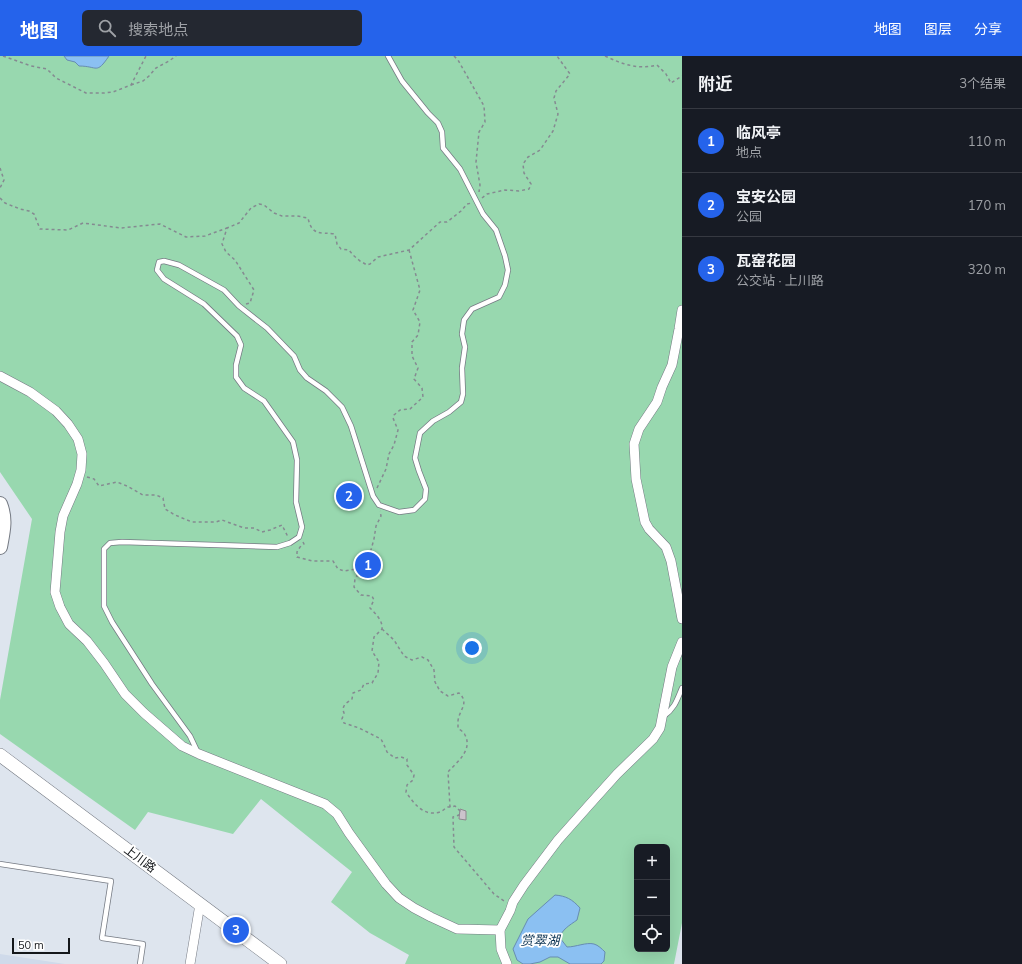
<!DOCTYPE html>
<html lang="zh">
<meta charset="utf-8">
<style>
:root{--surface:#171b24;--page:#242831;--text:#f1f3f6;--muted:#9ea1a6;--line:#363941;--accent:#2563eb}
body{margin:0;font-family:Mulish,"Noto Sans SC",sans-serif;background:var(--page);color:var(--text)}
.controls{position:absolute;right:12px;bottom:12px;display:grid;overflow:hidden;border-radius:6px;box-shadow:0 4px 16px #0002}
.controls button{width:36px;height:36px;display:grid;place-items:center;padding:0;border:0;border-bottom:1px solid var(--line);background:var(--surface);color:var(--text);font:20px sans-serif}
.scale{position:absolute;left:12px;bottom:10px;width:58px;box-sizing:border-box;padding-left:4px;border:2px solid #14171a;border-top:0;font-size:11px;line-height:14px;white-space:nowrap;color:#14171a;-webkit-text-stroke:3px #fff;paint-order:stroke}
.you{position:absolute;left:472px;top:592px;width:14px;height:14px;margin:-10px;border:3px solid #fff;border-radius:50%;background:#1a73e8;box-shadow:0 0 0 6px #1a73e833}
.badge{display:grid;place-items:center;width:26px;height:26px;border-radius:50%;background:var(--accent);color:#fff;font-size:13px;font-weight:700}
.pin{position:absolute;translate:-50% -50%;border:2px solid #fff;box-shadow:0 1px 4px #0006}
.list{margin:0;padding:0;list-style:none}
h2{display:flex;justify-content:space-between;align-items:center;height:52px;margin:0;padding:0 16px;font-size:17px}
h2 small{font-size:13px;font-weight:400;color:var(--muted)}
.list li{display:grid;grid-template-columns:26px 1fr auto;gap:12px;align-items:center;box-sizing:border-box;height:64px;padding:0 16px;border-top:1px solid var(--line)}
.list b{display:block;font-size:15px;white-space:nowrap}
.list p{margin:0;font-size:13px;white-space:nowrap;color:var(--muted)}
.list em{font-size:13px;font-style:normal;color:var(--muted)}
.icon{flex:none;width:22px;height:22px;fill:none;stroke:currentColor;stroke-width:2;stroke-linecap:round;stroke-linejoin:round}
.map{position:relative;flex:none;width:682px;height:908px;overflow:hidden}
header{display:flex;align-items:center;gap:24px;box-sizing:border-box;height:56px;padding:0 20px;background:var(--accent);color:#fff}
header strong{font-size:19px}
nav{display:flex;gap:22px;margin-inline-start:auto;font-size:14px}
.search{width:280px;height:36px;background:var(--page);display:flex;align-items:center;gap:10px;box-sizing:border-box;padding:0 14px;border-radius:6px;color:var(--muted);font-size:15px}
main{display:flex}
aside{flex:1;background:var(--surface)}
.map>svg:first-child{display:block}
.built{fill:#cfdaea}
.green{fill:#98d8af;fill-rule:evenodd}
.water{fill:#8bc0f2;stroke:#678db1}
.building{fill:#cbc3cc;stroke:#8d868e}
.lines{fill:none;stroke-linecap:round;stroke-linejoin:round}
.service-casing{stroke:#757a83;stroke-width:6}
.minor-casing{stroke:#757a83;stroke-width:10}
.secondary-casing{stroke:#757a83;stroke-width:14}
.primary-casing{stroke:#757a83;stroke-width:16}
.path{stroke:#858a91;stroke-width:1.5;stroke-dasharray:3 3;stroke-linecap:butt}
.service{stroke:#fff;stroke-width:4.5}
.minor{stroke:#fff;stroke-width:9}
.secondary{stroke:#fff;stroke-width:13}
.primary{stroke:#fff;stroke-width:14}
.labels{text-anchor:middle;stroke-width:3.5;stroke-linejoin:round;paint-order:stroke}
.street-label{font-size:12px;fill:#14171a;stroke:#fff}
.water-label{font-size:13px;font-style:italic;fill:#093151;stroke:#fff}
</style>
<header>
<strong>地图</strong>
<div class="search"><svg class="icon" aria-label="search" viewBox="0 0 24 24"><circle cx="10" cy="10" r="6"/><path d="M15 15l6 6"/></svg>搜索地点</div>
<nav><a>地图</a><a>图层</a><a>分享</a></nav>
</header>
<main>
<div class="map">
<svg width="682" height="908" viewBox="0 0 682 908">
<rect width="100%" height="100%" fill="#dee5ee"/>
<path class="built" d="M0 898 65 908H0Z"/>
<path class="green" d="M0 0H682V867L674 908H405L409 899 370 877 331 846 352 816 261 743 233 778 148 756 135 774 0 678V644L32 463 0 416ZM637 791H667V893H637Z"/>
<g class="water">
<path d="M64 0H109C96 19 98 10 79 10L75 6 67 4Z"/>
<path d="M555 839C566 840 572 843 580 852L577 864C570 869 561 874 560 882L567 891C576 891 586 886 594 888 598 889 602 893 605 896L604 905 601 908H570L558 901H550L540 906 530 908H523L517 904 513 893 528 863Z"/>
</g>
<g class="building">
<path d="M369 501 373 505 377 516 371 521 363 516 359 506 362 503Z"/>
<path d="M460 753 466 755V764L459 763Z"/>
</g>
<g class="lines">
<g class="service-casing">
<g id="service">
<path d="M664 660C675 652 677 644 682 632"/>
<path d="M198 697 190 680 152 628 112 566 104 550V493L110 487 122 486 277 491 290 487 299 481 302 471 296 446 297 404 293 386 264 345 244 332 236 321V309L241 289 237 280 204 248 164 223 157 214 159 206 164 205 179 209 224 234 239 250 267 272 294 300 300 314 307 322 326 335 342 351 351 370 373 440 379 449 399 456 414 454 425 443 426 433 419 415 415 402 420 377 433 365 449 356 461 346 463 338 462 312 465 291 462 278 464 264 472 253 499 241 505 229 508 214 505 200 496 174 483 158 460 113 443 92 442 76 438 67 428 57 402 25 388 0"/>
<path d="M0 808 111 825 102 882 143 888 140 908"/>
</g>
</g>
<g class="minor-casing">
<g id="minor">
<path d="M682 254 679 273 672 309 662 331 657 346 639 373 634 388 636 423 645 466 649 473 666 491 671 505 682 563"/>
<path d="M0 320 30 336 56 355 68 368 78 383 82 398 81 414 77 428 63 460 60 476 55 536 60 551 69 568 87 585 104 607 125 638 144 657 182 690 199 698 325 748 337 758 349 777 386 828 399 842 414 852 431 861 457 873 500 874"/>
<path d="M190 908 200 848"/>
<path d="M507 908 501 893 500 874 510 855 513 846 524 829 558 784 590 748 617 718 653 683 660 672 672 611 682 586"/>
</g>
</g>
<g class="secondary-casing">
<path id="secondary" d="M0 699 280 908"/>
</g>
<g class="primary-casing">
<path id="primary" d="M0 448C6 463 3 475 0 491"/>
</g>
<g class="path">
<path d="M3 0 31 10 47 13 56 22 86 37H104L113 36 131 29 146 0"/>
<path d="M454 0 458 4 484 50 485 66 479 76 476 106 480 129 479 136"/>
<path d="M605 0C622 8 638 14 657 9L666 18 671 27 682 20"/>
<path d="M131 29 143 25 149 20 156 12 169 5 176 0"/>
<path d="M0 112 4 124 0 132"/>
<path d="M0 142 5 147 20 153 29 155 34 158 40 173 68 174 83 167 121 172 160 168 186 181 205 180 227 172"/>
<path d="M482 142 487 138 505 134 519 135 529 133 531 128 524 117 523 108 528 101 540 94 553 75 558 58 554 42 556 35 570 18 557 0"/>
<path d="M246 248 250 247 254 234 235 204 226 196 222 188 227 172 239 167 251 152 259 148 264 149 274 157 282 160H297L308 162C312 180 320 176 335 178L337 188 341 193 349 194 353 199 360 205 367 209 370 208 378 201 409 194 440 166H447L461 155 467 148 472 147"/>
<path d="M87 421 94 423 99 430 117 426 127 430 143 439H156L163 442 165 453 175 459 192 466H216L222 464 244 472H254L262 476 270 474 282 469 288 481"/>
<path d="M377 432 386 413 389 398 394 389 398 374 393 362 394 359 400 354 410 353 423 341 422 332 414 323 418 312 412 300V286L418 279 420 266 413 254 420 234 409 194"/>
<path d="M303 486 304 488 300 491 297 496V501L312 505H333L338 513 344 515 362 512 355 523 354 531 361 539 372 540 374 544 370 552C376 558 383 565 382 573L374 581 372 595 379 606 378 617 372 627 364 628 361 634 353 637 352 643C347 647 341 649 344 657L342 663 344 667 359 672 381 683 385 691 387 696 395 702 401 701 407 703V709L414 719 413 724 407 729 406 736C414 748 424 761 440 756 443 755 445 752 448 751 450 751 452 751 455 750L460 755 459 759 453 761 454 791 494 838 504 845"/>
<path d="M369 501 374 483 376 470 381 460 380 455"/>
<path d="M382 573 394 584 404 600 412 604 422 601 428 604 434 614 435 626 440 635 448 640 459 637C470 647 459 654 458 665 458 667 458 669 458 672 460 674 464 676 465 679 473 694 457 706 448 716L450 751"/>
</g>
<use href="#service" class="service"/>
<use href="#minor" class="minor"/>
<use href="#secondary" class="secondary"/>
<use href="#primary" class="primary"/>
</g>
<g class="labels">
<g class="street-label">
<text transform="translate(140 803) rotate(37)" y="4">上川路</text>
</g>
<g class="water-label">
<text x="540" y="889">赏翠湖</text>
</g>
</g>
</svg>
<div class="controls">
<button>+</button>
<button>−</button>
<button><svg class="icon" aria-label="locate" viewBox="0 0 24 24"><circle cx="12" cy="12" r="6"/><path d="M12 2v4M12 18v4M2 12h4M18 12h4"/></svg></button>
</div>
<div class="scale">50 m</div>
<div class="you"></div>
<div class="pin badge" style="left:368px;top:509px">1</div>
<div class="pin badge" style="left:349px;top:440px">2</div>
<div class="pin badge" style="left:236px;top:874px">3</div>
</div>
<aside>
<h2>附近<small>3个结果</small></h2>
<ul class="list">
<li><span class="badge">1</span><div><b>临风亭</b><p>地点</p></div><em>110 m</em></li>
<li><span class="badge">2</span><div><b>宝安公园</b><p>公园</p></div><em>170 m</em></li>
<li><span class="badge">3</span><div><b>瓦窑花园</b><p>公交站 · 上川路</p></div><em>320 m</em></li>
</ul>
</aside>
</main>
